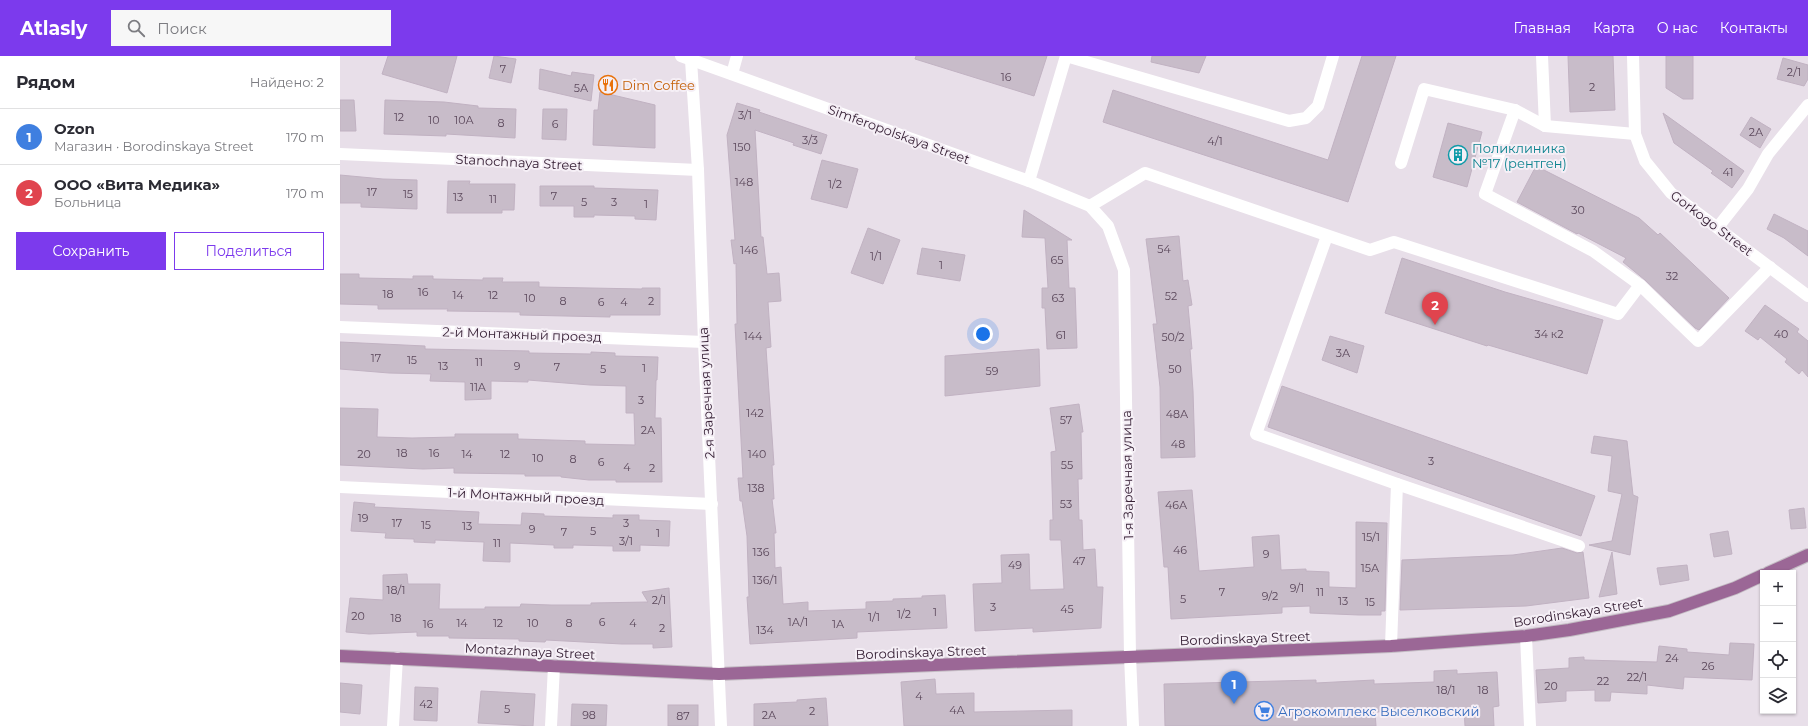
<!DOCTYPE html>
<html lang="ru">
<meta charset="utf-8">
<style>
:root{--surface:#fff;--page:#f7f7f7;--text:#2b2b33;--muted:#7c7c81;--line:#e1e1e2;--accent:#7c3aed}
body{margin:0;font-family:Montserrat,sans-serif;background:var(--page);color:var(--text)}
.controls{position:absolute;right:12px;bottom:12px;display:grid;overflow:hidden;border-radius:0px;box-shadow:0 1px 3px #0004}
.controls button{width:36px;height:36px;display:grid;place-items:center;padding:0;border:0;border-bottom:1px solid var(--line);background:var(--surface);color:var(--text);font:20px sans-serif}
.you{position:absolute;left:643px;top:278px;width:14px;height:14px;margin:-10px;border:3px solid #fff;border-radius:50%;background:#1a73e8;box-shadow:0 0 0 6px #1a73e833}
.badge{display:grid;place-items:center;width:26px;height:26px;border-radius:50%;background:var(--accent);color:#fff;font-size:13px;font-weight:700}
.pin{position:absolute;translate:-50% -33px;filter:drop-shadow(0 1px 2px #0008)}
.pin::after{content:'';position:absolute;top:21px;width:14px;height:12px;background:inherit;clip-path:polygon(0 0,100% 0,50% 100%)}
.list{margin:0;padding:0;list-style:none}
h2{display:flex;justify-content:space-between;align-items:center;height:52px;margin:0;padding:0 16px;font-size:17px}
h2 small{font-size:13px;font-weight:400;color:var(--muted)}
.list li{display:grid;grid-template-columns:26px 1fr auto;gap:12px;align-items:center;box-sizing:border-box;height:56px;padding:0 16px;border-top:1px solid var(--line)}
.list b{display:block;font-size:15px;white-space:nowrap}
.list p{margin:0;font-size:13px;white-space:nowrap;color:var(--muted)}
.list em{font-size:13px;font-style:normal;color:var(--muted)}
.actions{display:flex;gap:8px;padding:12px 16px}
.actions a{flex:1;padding:9px 0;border:1px solid var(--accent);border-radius:0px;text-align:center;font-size:14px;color:var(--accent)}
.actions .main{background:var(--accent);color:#fff}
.icon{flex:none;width:22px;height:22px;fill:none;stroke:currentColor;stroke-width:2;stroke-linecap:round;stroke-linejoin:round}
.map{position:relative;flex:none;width:1468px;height:670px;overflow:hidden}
header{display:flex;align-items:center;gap:24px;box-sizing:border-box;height:56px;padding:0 20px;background:var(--accent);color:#fff}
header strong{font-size:19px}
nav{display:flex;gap:22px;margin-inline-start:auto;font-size:14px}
.search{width:280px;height:36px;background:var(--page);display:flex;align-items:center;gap:10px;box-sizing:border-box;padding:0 14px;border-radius:0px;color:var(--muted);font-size:15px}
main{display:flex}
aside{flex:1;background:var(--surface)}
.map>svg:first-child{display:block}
.building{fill:#c8bcc9;stroke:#c1b2c2}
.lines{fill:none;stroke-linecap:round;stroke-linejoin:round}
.major-casing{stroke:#c3bcc3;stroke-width:14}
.minor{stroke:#fff;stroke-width:12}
.major{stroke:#9b6796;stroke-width:12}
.labels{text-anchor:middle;stroke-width:4;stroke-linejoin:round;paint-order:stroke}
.number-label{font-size:11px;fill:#5b485b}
.food-label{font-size:13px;fill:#c56008;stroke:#f5eff6;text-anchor:start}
.street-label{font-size:13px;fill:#372136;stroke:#f5eff6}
.culture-label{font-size:13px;fill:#0d838f;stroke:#f5eff6;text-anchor:start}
.shop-label{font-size:13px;fill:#366cbe;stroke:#f5eff6;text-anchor:start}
</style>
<header>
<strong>Atlasly</strong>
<div class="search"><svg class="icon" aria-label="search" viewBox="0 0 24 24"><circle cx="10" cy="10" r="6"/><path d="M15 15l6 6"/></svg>Поиск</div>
<nav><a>Главная</a><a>Карта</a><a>О нас</a><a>Контакты</a></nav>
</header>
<main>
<aside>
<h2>Рядом<small>Найдено: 2</small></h2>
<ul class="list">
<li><span class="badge" style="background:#3f7fe0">1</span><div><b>Ozon</b><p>Магазин · Borodinskaya Street</p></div><em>170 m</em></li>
<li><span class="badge" style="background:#e0444e">2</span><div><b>ООО «Вита Медика»</b><p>Больница</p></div><em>170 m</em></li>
</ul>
<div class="actions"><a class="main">Сохранить</a><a>Поделиться</a></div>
</aside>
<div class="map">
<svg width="1468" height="670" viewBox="0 0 1468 670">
<rect width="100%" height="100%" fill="#e8dfe9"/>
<g class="building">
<path d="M48 0H117L107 37 42 18Z"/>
<path d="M154 0 176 3 171 27 149 22Z"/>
<path d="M576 0H707L694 40 575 3Z"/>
<path d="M812 0H866L859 17 811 6Z"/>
<path d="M1022 0H1056L1008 146 763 66 773 34 988 104Z"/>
<path d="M1228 0H1273L1275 54 1230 56Z"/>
<path d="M1326 0H1353V43H1343L1326 32Z"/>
<path d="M1443 2 1468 9V23L1464 30 1437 23Z"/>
<path d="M200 13 231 20 232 16 254 19 251 45 199 33Z"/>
<path d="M260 36 315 49V92L253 89 254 54H258Z"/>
<path d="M0 44H14L16 75H0Z"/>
<path d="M45 44 104 46 138 50V52L176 53 175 82 106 78V80L44 78Z"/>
<path d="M397 47 420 54 419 56 487 79 481 98 453 89 454 87 415 74 421 181H423L427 218 439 217 441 245 428 246 431 291 426 292 434 409H432L434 443H432L436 477H434L435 512 441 511 443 548 468 546V555L526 553V546L553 545V543L582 542V540L605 539 607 572 517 576V582L410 588 407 541H409L407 480 402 445H400L398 422H403L395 268H397L396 207 394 208 391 184H395L387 79Z"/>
<path d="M203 53H227L226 84 202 83Z"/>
<path d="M1323 57 1404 115 1392 132 1371 117 1373 115 1334 87Z"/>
<path d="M1411 61 1431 73 1420 92 1400 79Z"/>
<path d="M1108 67 1142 76 1127 131 1093 121Z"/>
<path d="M482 104 518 113 507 152 471 143Z"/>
<path d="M1196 110 1299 162 1318 179 1320 177 1389 242 1359 274 1355 272 1305 224 1283 206 1286 202 1238 177 1237 178 1177 146Z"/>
<path d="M0 119 43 123 77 124V153L21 151V147H0Z"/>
<path d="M108 125H130L129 128H175L174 154H162V157H107Z"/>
<path d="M200 130H254V132L318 134 316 164 295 163V160L254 159V161H234V150H200Z"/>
<path d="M684 154 732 184H727L729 232H735L737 292 707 293 705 252H702V232H708L705 182 682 181Z"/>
<path d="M1434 158 1468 175V200L1444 182 1427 173Z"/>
<path d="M528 172 560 184 543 228 511 217Z"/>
<path d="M839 180 843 225 848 224 852 249 848 250 852 293H850L853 335 855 401 821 402 820 331 813 268H817L806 183Z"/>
<path d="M582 192 625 199 620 225 577 218Z"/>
<path d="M1062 202 1165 236 1263 264 1247 318 1148 289 1147 290 1045 257Z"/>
<path d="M0 218H19V222L73 223V220H93V223L143 224V222H163L162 226H199V231L302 233V232H320V259H270V261L180 259V256L107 255 108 253H38V249L0 248Z"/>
<path d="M1425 249 1459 273 1457 276 1468 285V321L1462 314 1459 318 1445 306 1447 303 1420 281 1418 284 1405 275Z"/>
<path d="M990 280 1024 290 1017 317 982 304Z"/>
<path d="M0 286 85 290V293L189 295V297L251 298V296L275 297V300L318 301 317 324H316L315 362H321L322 426H276V424H249L221 421V420H185V418L114 417V412L83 413 0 409V352L38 353 37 381 72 382 115 381V378H178V383L245 385V388L295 389 294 357H286V330L250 329 188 324V326L151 325V343L125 344V326L90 325 91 318 49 317 0 313Z"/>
<path d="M699 293 700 330 605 340V300Z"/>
<path d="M942 330 1255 440 1241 480 928 371Z"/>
<path d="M739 348 743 376H741L742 423H738L739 464H742L743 494 755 493 757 531H763L761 572 693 576V572L635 575 633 528 662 527 661 499 689 498 690 534 724 533 721 484H710V464H713L711 396 716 395 710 352Z"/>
<path d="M1254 380 1287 385 1293 439 1298 441 1290 499 1249 489 1272 485 1282 438 1268 435 1272 400 1251 397Z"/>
<path d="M852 434 859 515 914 511 912 481 939 479 941 514 966 513V515L989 516V531L1016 532V466L1047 467 1045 555H1041V559H1019L970 557V550L942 551V557L831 563 828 511H824L818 436Z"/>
<path d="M14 446 35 448 34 451 139 456 138 468 181 469 182 457 204 458V460L273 462V459H299V464L330 465 329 490 300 489V495H273V490L233 489V492H214V489L170 487V506L143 505 144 486 95 484V487L74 486V483L45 482 46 477 11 475Z"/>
<path d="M1464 452 1466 472 1451 473 1449 454Z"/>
<path d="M1388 475 1392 498 1374 501 1370 478Z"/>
<path d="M1222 492 1237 497 1243 496 1249 542 1186 550 1060 554 1062 504 1173 499Z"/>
<path d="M1272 496 1277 538 1259 541Z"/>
<path d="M1347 509 1349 524 1320 529 1317 512Z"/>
<path d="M67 518 68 528H100L99 553H145V551H180L181 548 211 549H251V547L308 546 302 536 329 532 332 591 313 592V588H282L206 584 205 586 179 585V583L109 582V580H77V576L29 578 6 576 10 542 43 544V519Z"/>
<path d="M1390 587 1414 588 1412 624 1344 621 1343 633 1307 629V638L1271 636 1270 645H1255V634L1226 635V645L1198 647 1196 614 1229 612V602L1244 601V604L1317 606 1319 590 1347 593V596L1389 599Z"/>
<path d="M1117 614V618L1157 616 1159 650 1153 651 1154 670H1125L1124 653 1035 656 1036 670H825L824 628 976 624V627L1034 624V628L1094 626V615Z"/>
<path d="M595 623 596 638 634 637V656L732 654V670H564L561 626Z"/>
<path d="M0 627 22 629 20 658 0 656Z"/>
<path d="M75 631 98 632 97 665 74 664Z"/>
<path d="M141 635 195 638 193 670 138 667Z"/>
<path d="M486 642 488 670H414V648L457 646V644Z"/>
<path d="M232 648 267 649 266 670H231Z"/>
<rect x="328" y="649" width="30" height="21"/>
</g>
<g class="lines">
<g class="major-casing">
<g id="major">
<path d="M1428 517 1468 499"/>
<path d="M0 600 379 618 1051 590 1186 580 1229 574 1329 555 1395 532 1423 519"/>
</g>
</g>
<g class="minor">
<path d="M341 0 689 125 750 150 768 170 784 214 790 600 793 670"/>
<path d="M1202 0 1205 70"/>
<path d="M1293 0 1295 78 1305 105 1331 137 1468 240"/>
<path d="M351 4 358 114 364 286 381 670"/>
<path d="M392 18 397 0"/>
<path d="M1175 54 1145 138 1253 195 1300 229 1358 285 1430 211"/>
<path d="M0 98 358 114"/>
<path d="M1061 107 1084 33 1175 54 1205 70 1295 78"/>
<path d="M689 125 726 0 949 65 966 62 978 50 993 0"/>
<path d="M750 150 805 117 1030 194 1054 186 1278 258 1300 229"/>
<path d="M1378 171 1408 133 1428 98 1468 49"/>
<path d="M987 180 916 378 1057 428 1239 490"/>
<path d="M0 271 364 286"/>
<path d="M0 431 372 448"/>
<path d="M1186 580 1190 670"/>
<path d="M1051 590 1057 428"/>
<path d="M53 670 57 602"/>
<path d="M211 670 214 610"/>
</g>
<use href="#major" class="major"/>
</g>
<defs>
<g id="restaurant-ring" transform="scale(1)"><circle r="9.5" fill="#f5eff6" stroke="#e8710a" stroke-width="1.5"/><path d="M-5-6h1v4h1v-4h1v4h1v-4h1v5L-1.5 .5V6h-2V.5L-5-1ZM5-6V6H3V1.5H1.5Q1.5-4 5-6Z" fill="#e8710a"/></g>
<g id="building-ring" transform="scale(1)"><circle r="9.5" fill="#f5eff6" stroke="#0f9aa8" stroke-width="1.5"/><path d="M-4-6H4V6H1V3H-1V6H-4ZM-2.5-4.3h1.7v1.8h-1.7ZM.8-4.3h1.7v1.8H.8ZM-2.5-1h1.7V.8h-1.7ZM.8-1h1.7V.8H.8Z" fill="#0f9aa8"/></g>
<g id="supermarket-ring" transform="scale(1)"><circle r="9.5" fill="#f5eff6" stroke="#3f7fe0" stroke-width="1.5"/><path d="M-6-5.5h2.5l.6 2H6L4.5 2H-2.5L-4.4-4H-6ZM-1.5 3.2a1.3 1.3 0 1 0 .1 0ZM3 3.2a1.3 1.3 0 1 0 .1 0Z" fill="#3f7fe0"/></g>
</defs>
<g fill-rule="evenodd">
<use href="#restaurant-ring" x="268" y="29"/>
<use href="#building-ring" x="1118" y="99"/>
<use href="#supermarket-ring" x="924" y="655"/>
</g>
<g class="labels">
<g class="number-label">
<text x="163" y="17">7</text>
<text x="1454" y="20">2/1</text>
<text x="666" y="25">16</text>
<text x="1252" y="35">2</text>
<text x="241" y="36">5А</text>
<text x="405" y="63">3/1</text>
<text x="59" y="65">12</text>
<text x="94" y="68">10</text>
<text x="124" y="68">10А</text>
<text x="161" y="71">8</text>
<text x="215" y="72">6</text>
<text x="1416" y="80">2А</text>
<text x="470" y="88">3/3</text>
<text x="875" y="89">4/1</text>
<text x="402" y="95">150</text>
<text x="1388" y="120">41</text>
<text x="404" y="130">148</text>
<text x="495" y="132">1/2</text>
<text x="32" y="140">17</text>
<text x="68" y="142">15</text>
<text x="214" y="144">7</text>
<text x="118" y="145">13</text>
<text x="153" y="147">11</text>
<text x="244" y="150">5</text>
<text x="274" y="150">3</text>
<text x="306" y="152">1</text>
<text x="1238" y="158">30</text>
<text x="824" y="197">54</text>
<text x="409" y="198">146</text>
<text x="536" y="204">1/1</text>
<text x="717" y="208">65</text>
<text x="601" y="213">1</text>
<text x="1332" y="224">32</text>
<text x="83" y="240">16</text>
<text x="48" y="242">18</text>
<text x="118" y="243">14</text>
<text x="153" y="243">12</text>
<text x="831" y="244">52</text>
<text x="190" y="246">10</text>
<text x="718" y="246">63</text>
<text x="223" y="249">8</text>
<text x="311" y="249">2</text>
<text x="261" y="250">6</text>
<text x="284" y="250">4</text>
<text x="1209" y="282">34 к2</text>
<text x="1441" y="282">40</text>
<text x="721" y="283">61</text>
<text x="413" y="284">144</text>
<text x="833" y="285">50/2</text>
<text x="1003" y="301">3А</text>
<text x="36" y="306">17</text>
<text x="72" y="308">15</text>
<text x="139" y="310">11</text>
<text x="103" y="314">13</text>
<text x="177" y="314">9</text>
<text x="217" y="315">7</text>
<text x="304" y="316">1</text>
<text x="263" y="317">5</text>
<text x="835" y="317">50</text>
<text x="652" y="319">59</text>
<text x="138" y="335">11А</text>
<text x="301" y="348">3</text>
<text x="415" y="361">142</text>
<text x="837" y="362">48А</text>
<text x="726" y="368">57</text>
<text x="308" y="378">2А</text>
<text x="838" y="392">48</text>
<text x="62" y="401">18</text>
<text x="94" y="401">16</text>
<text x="24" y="402">20</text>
<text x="127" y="402">14</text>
<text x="165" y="402">12</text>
<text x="417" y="402">140</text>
<text x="198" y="406">10</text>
<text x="233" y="407">8</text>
<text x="1091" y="409">3</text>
<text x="261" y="410">6</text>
<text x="727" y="413">55</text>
<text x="287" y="415">4</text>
<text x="312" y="416">2</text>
<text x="416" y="436">138</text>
<text x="726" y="452">53</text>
<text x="836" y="453">46А</text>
<text x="23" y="466">19</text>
<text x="57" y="471">17</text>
<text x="286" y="471">3</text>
<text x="86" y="473">15</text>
<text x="127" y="474">13</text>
<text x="192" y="477">9</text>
<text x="253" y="479">5</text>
<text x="224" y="480">7</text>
<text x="318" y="481">1</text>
<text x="1031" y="485">15/1</text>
<text x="286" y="489">3/1</text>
<text x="157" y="491">11</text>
<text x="840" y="498">46</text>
<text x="421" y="500">136</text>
<text x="926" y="502">9</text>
<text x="739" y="509">47</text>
<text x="675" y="513">49</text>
<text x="1030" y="516">15А</text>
<text x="425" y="528">136/1</text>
<text x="957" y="536">9/1</text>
<text x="56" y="538">18/1</text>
<text x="882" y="540">7</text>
<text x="980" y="540">11</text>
<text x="930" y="544">9/2</text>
<text x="843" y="547">5</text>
<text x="319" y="548">2/1</text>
<text x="1003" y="549">13</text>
<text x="1030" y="550">15</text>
<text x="653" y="555">3</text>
<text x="727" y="557">45</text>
<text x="595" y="560">1</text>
<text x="564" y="562">1/2</text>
<text x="18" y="564">20</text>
<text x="534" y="565">1/1</text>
<text x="56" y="566">18</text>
<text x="262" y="570">6</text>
<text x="458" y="570">1А/1</text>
<text x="122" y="571">14</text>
<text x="158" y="571">12</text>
<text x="193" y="571">10</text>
<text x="229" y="571">8</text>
<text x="293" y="571">4</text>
<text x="88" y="572">16</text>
<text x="498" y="572">1А</text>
<text x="322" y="576">2</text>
<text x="425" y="578">134</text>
<text x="1332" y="606">24</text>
<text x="1368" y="614">26</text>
<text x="1297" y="625">22/1</text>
<text x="1263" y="629">22</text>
<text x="1211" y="634">20</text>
<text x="1106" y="638">18/1</text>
<text x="1143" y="638">18</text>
<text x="579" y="644">4</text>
<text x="86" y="652">42</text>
<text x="167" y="657">5</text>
<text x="617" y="658">4А</text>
<text x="472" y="659">2</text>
<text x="249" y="663">98</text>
<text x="429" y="663">2А</text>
<text x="343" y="664">87</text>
</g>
<g class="food-label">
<text x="282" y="34">Dim Coffee</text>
</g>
<g class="street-label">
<text transform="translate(559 78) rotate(20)" y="5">Simferopolskaya Street</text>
<text transform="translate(179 106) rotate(3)" y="5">Stanochnaya Street</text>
<text transform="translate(1372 167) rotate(37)" y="5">Gorkogo Street</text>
<text transform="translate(182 278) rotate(2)" y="5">2-й Монтажный проезд</text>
<text transform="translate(366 337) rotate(-93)" y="5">2-я Заречная улица</text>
<text transform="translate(787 419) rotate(-91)" y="5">1-я Заречная улица</text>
<text transform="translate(186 440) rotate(3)" y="5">1-й Монтажный проезд</text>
<text transform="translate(1238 556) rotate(-9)" y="5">Borodinskaya Street</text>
<text transform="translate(905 582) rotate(-2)" y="5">Borodinskaya Street</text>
<text transform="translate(190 595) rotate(3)" y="5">Montazhnaya Street</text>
<text transform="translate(581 596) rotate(-2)" y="5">Borodinskaya Street</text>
</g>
<g class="culture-label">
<text x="1132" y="97">Поликлиника<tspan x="1132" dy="15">№17 (рентген)</tspan></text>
</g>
<g class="shop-label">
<text x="938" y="660">Агрокомплекс Выселковский</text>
</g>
</g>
</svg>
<div class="controls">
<button>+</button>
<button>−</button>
<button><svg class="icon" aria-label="locate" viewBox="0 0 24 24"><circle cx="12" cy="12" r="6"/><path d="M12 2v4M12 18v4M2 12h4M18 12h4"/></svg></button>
<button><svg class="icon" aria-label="layers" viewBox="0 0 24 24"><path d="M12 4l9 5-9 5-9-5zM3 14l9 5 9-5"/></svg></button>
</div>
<div class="you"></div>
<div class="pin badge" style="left:894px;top:648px;background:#3f7fe0">1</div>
<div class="pin badge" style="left:1095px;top:269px;background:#e0444e">2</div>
</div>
</main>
